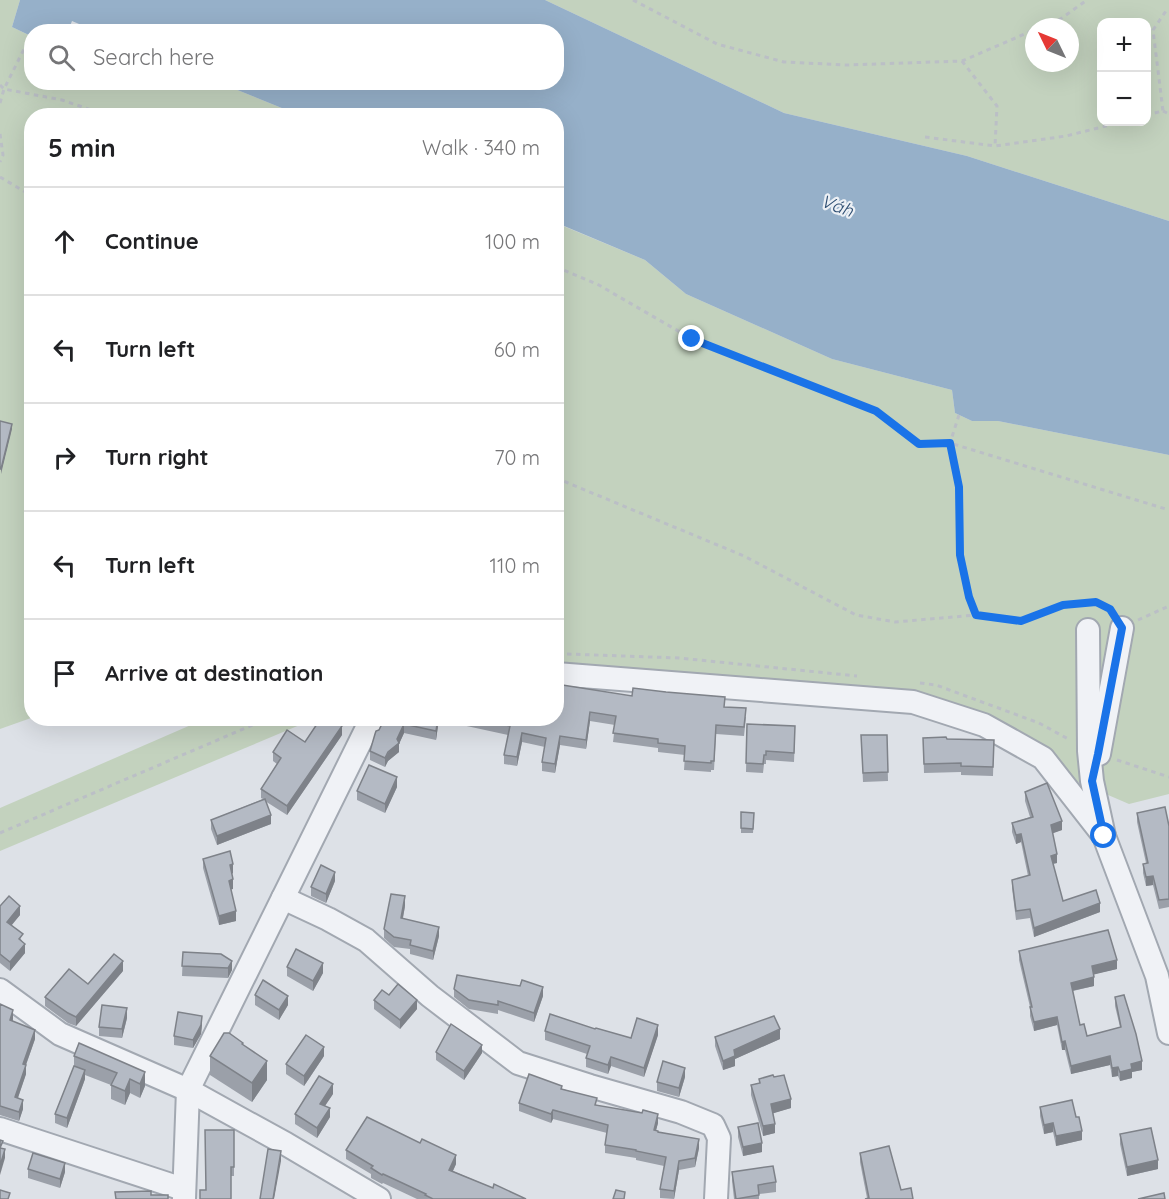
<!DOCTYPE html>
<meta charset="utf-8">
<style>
:root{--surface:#fff;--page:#f2f2f2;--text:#202124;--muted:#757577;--line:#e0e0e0}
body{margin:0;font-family:Quicksand,sans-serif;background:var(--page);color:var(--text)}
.controls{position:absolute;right:18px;top:18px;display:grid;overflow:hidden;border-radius:12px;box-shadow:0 6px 24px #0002}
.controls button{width:54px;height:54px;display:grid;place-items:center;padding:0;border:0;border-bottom:2px solid var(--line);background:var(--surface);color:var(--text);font:30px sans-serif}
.compass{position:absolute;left:1025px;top:18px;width:54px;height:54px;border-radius:50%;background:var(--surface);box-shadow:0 6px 24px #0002;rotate:313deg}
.stop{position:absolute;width:18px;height:18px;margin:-14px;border:4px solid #1a73e8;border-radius:50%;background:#fff}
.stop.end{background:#1a73e8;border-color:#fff;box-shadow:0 2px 6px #0008}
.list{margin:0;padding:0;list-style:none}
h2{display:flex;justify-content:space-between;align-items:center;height:78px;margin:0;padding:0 24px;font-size:26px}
h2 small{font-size:20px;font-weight:400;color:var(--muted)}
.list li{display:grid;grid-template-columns:39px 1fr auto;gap:18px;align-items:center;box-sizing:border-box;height:108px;padding:0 24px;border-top:2px solid var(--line)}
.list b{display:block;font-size:22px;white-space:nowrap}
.list em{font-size:20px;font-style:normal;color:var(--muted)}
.icon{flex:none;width:33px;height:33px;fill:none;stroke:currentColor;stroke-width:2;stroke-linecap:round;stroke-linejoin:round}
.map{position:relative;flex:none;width:1169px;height:1199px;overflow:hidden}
.search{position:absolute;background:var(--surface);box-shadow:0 6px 24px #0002;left:24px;top:24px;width:540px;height:66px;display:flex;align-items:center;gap:15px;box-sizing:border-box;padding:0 21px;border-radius:24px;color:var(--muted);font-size:22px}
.panel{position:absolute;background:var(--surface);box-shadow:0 6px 24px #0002;left:24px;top:108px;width:540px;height:618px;border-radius:24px}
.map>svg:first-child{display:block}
.green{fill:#c3d2be;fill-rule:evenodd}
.water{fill:#96b0c9}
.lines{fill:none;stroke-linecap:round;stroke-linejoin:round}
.minor-casing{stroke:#a2a8b1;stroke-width:26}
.path{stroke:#bbbfc6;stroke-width:3;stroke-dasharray:4.5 4.5;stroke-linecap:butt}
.minor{stroke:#f0f2f6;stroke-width:22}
.wall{fill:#9ba0a9}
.shaded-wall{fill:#7e8289}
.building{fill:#b4bac4;stroke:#7e8289;stroke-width:1.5}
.route{stroke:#1a73e8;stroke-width:8}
.labels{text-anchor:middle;stroke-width:4.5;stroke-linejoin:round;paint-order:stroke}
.water-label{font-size:18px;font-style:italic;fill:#2f4f73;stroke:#ecf0f5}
</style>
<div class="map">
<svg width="1169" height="1199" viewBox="0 0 1169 1199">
<rect width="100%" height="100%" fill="#dde1e7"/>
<g class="green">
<path d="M0 0H20L12 27 31 36 32 82 220 83 299 115 32 116 31 718 0 729Z"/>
<path d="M545 0H1169V221L967 156 784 113ZM1102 22H1146V122H1102ZM1034 27H1070V63H1034Z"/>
<path d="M556 223 645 260 686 294 832 359 952 390 955 413 972 421H998L1169 455V794L1129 804 1071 779 1046 747 986 719 557 666Z"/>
<path d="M207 718 314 719 0 851V808Z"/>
</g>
<path class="water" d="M20 0H545L784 113 967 156 1169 221V455L998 421H972L955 413 952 390 832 359 686 294 645 260 557 223 556 116 299 115 220 83 556 82V32H98L72 21 68 31 32 32 31 36 12 27Z"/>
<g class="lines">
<g class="minor-casing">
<g id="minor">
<path d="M1088 630 1089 751 1092 781 1104 836 1157 976 1169 1033"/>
<path d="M556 674 913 702 984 725 1043 758 1104 836"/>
<path d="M1099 754 1122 628"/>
<path d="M283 898 328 919 366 940 430 996 518 1063 590 1086 681 1112 713 1125 719 1138 716 1199"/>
<path d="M0 990 60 1034 188 1090 286 1144 379 1199"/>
<path d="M0 1129 183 1189"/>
<path d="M184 1199 188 1090 372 718"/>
</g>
</g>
<g class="path">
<path d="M633 0 717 44 784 62 847 65 962 61 1034 30"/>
<path d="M1042 27 1059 20 1087 0"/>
<path d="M962 61 997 106 995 146"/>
<path d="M0 85 4 89 62 100 109 116"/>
<path d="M0 103 4 89 31 35"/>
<path d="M1163 111 1169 114"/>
<path d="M1146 115 1163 111 1153 30 1168 8"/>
<path d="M0 134 3 155 0 162"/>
<path d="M925 137 995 146 1066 136 1122 122"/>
<path d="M0 177 32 196"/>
<path d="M556 267 597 284 692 339 876 411 919 444 950 443 1169 510"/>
<path d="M959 415 950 443 959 487 960 555 969 597 976 615"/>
<path d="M556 478 744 556 856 615 895 622 976 615 1021 621 1063 605 1096 602 1110 609 1112 612"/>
<path d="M1138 620 1169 606"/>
<path d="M567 654 679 658 857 676"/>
<path d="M920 683 936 685 1039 723 1070 740"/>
<path d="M1117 760 1169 777"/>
<path d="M0 833 269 718"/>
</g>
<use href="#minor" class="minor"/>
</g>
<g class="wall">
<path d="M32 252V273L28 272V267Z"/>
<path d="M632 696 725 707 746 717 744 736 716 734 714 770H711V772L684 770 685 755 658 752V748L613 742 615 725 590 721 586 749 560 745 555 773 542 771V762L545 747 522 742 517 766 504 764V755L508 735 439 720 436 740 404 733 399 744V752L388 761 385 767 370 760V751L385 718H556Z"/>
<path d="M747 724 795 735 794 762 766 760V764H764L763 773 746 772Z"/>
<path d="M342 735 287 815 265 801 271 824 217 845 211 829V820L263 799 261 798V789L277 764 273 761V752L305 742Z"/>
<path d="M861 735H887L888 781 863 782Z"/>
<path d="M923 738 994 740 993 776 961 775V772L924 773Z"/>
<path d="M397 787 385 813 357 800V791Z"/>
<path d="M1025 792 1062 830 1052 833 1057 863 1053 864 1063 901 1100 912 1034 937 1030 918 1016 920 1012 888V880L1028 876 1021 842 1016 844 1012 832V823L1030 817 1025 801Z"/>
<path d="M741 812 754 813 753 833H741Z"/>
<path d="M1137 813 1169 826V907L1159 909 1153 885 1146 886 1143 873V864L1146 863 1137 822Z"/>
<path d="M203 859 233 873 232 874 233 889H231L236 921 219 925 203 868Z"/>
<path d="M335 881 326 903 311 896V887Z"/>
<path d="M0 906 20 915 11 925 23 942 25 953 10 971 0 963Z"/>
<path d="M405 906 403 918 439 936 433 960 410 954V949L394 947 384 938V929Z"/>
<path d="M1019 951 1117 969 1094 974V986L1073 991 1080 1025 1087 1036 1120 1027 1115 1006V997L1142 1070 1132 1072V1078L1120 1081 1118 1076 1112 1077 1110 1065 1071 1074 1065 1050H1062L1057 1025 1034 1031 1030 1016V1007L1019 960Z"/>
<path d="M183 952 221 954 232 970 228 978 182 976Z"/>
<path d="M287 967 323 973 313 991 287 976Z"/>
<path d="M123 971 76 1026 68 1023 45 1006V997L88 984Z"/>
<path d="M454 989 543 996 534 1022 498 1010V1014L469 1009 454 997Z"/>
<path d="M255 995 288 1005 279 1020 255 1005Z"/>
<path d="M389 995 417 1009 400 1029 374 1009V1000Z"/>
<path d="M0 1004 13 1019V1021L35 1039 26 1065V1074L18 1098 23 1109 19 1121 0 1115Z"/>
<path d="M127 1018 122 1038 99 1036V1027Z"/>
<path d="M202 1025 201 1034 193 1048 174 1045V1036Z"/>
<path d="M595 1029 631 1038 658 1035 644 1077 611 1066 608 1074 586 1067V1058L587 1054 545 1040V1031Z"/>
<path d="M715 1037 780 1039 735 1059V1066L723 1070 715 1046Z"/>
<path d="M79 1043 145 1086 140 1098 130 1093 125 1105 111 1099V1085L85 1075V1079L67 1128 55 1123V1114L74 1066V1056Z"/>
<path d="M243 1045 267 1080 252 1102 210 1075V1056Z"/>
<path d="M436 1052 482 1053 464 1080 436 1060Z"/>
<path d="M324 1056 304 1086 286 1074V1064Z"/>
<path d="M685 1077 679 1097 657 1091V1082Z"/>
<path d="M759 1079 791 1108 773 1113 775 1133 763 1136 751 1095V1085L759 1083Z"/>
<path d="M562 1089 597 1105 658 1123 656 1130 658 1132 699 1148 695 1167 679 1170 674 1199 660 1198V1189L664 1166 636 1160V1158L605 1153V1145L607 1133 553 1119 551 1123 519 1111V1103Z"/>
<path d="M333 1094 325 1106 330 1117 317 1138 295 1124V1114Z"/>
<path d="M1040 1107 1076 1117 1082 1140 1056 1146 1053 1132 1044 1134 1040 1116Z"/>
<path d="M738 1127 762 1152 743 1156 738 1137Z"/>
<path d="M205 1130H234V1176H231L205 1162Z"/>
<path d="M1120 1134 1158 1169 1127 1176 1120 1144Z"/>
<path d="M346 1150 456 1164 453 1171 493 1188 526 1199H417L383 1183 382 1184 371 1178V1174L346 1159Z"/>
<path d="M860 1153 901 1190 867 1198 860 1162Z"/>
<path d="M28 1169 65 1172 60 1188 28 1178Z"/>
<path d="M732 1172 776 1182V1192L759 1194V1199H734L732 1181Z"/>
</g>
<g class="shaded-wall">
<path d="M12 424V429L1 474V469Z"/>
<path d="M590 712V721L586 749V740Z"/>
<path d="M438 718H439L436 740V731Z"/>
<path d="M404 724V733L399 744V752L388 761 385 767V758L397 739Z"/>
<path d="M342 726V735L287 815V806Z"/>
<path d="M522 733V742L517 766V757Z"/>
<path d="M560 736V745L555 773V764Z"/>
<path d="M397 777V787L385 813V804Z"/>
<path d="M271 815V824L217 845V836Z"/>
<path d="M1062 821V830L1051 834V825Z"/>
<path d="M1021 834V842L1016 844V835Z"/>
<path d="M1057 854V863L1051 864V856Z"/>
<path d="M233 864V873L230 874V865Z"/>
<path d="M335 872V881L326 903V894Z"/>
<path d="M1153 876V885L1146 886V877Z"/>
<path d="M233 879V889L229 890V881Z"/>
<path d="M405 896V906L401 927V918Z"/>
<path d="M1100 903V912L1034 937V928Z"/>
<path d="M20 906V915L7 931V922Z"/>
<path d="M236 911V921L219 925V916Z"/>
<path d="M439 927V936L433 960V951Z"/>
<path d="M25 944V953L10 971V962Z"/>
<path d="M1117 960V969L1092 975V966Z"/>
<path d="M123 961V971L76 1026V1017Z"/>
<path d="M232 961V970L228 978V968Z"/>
<path d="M323 963V973L313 991V981Z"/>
<path d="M1094 977V986L1071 991V983Z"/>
<path d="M543 987V996L534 1022V1013Z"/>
<path d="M288 996V1005L279 1020V1010Z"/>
<path d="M417 1000V1009L400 1029V1020Z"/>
<path d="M127 1008V1018L122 1038V1029Z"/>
<path d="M13 1010V1019L10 1029V1020Z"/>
<path d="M202 1016V1025L201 1034 193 1048V1040Z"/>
<path d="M1057 1017V1025L1034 1031V1022Z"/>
<path d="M658 1025V1035L644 1077V1068Z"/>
<path d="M780 1029V1039L735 1059V1066L723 1070V1061L734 1050Z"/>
<path d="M35 1030V1039L23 1073V1064Z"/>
<path d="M1065 1041V1050H1062V1042Z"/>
<path d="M482 1045V1053L464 1080V1071Z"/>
<path d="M324 1047V1056L304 1086V1076Z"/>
<path d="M1110 1056V1065L1071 1074V1066Z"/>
<path d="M611 1057V1066L608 1074V1065Z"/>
<path d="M267 1061V1080L252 1102V1083Z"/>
<path d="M1142 1061V1070L1132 1072V1078L1120 1081V1072L1131 1064Z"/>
<path d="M26 1065V1074L15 1106V1097Z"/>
<path d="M1118 1067V1076L1112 1077V1068Z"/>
<path d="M685 1068V1077L679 1097V1088Z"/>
<path d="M85 1070V1079L67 1128V1118Z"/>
<path d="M145 1072V1086L140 1098V1084Z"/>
<path d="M130 1079V1093L125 1105V1091Z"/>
<path d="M333 1084V1094L320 1113V1104Z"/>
<path d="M791 1099V1108L771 1114V1104Z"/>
<path d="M23 1100V1109L19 1121V1112Z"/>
<path d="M330 1108V1117L317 1138V1128Z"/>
<path d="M553 1110V1119L551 1123V1114Z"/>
<path d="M658 1114V1123L654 1138V1130Z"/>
<path d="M1053 1123V1132L1044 1134V1125Z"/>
<path d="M775 1124V1133L763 1136V1126Z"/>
<path d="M1082 1131V1140L1056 1146V1136Z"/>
<path d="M699 1139V1148L695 1167V1158Z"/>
<path d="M762 1143V1152L743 1156V1147Z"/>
<path d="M5 1149V1158L0 1175V1166Z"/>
<path d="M281 1151V1161L274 1199H273Z"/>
<path d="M456 1155V1164L449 1179V1170Z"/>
<path d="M1158 1160V1169L1127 1176V1167Z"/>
<path d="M679 1161V1170L674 1199V1191Z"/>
<path d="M65 1163V1172L60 1188V1179Z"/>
</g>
<g class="building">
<path d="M32 252V268L28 267Z"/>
<path d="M0 421 12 424 1 469H0Z"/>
<path d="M556 684 632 696 633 688 666 692 725 697 724 707 746 708 744 727 716 725 714 761H711V763L684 761 685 746 658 743V739L613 733 616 716 590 712 586 740 560 736 555 764 542 762 546 738 522 733 517 757 504 755 510 726 474 718H556Z"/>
<path d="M321 718H330L342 726 287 806 261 789 281 758 273 752 287 730 305 742Z"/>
<path d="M385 718H438L436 731 404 724 397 739 399 743 388 752 385 758 370 751 375 734 376 731 379 730Z"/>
<path d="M747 724 795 726 794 753 766 751V755H764L763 764 746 763Z"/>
<path d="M861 735H887L888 772 863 773Z"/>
<path d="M946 737 947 739 994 740 993 767 961 766V763L924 764 923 738Z"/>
<path d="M369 765 397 777 385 804 357 791Z"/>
<path d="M1047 783 1062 821 1051 825 1057 854 1051 856 1063 901 1096 890 1100 903 1034 928 1030 909 1016 911 1012 880 1030 875 1021 834 1016 835 1012 823 1033 817 1025 792Z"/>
<path d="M265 799 271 815 217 836 211 820Z"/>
<path d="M1165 807 1169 826V899L1159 900 1153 876 1146 877 1143 864 1148 863 1137 813Z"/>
<path d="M741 812 754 813 753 829 741 828Z"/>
<path d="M230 851 233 864 230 865 233 879 229 881 236 911 219 916 203 859Z"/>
<path d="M321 865 335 872 326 894 311 887Z"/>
<path d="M391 894 405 896 401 918 439 927 433 951 410 945 411 940 394 937 384 929Z"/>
<path d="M9 896 20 906 7 922 23 934 19 939 25 944 10 962 0 954V906Z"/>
<path d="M1108 930 1117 960 1092 966 1094 977 1071 983 1080 1025 1084 1024 1087 1036 1121 1027 1115 997 1124 995 1136 1034 1142 1061 1131 1064 1132 1069 1120 1072 1118 1067 1112 1068 1110 1056 1071 1066 1065 1041 1062 1042 1057 1017 1034 1022 1030 1007H1032L1019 951Z"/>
<path d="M296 949 323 963 313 981 287 967Z"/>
<path d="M183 952 221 954 232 961 228 968 182 966Z"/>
<path d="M114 954 123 961 76 1017 68 1013 45 997 69 969 88 984Z"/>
<path d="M457 975 520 986 522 980 543 987 534 1013 498 1001V1005L469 1000 454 989Z"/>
<path d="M263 980 288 996 279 1010 255 995Z"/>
<path d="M398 984 417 1000 400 1020 374 1000 382 990 389 995Z"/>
<path d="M0 1004 13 1010 10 1020 35 1030 23 1064 26 1065 15 1097 23 1100 19 1112 0 1106Z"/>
<path d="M102 1005 127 1008 122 1029 99 1027Z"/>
<path d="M178 1012 202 1016 201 1025 193 1040 174 1036Z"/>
<path d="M550 1014 595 1029 596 1028 631 1038 637 1018 658 1025 644 1068 611 1057 608 1065 586 1058 590 1046 545 1031Z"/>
<path d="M774 1016 780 1029 734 1050 735 1056 723 1061 715 1037Z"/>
<path d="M451 1024 482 1045 464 1071 436 1052Z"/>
<path d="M224 1033H229L243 1043 242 1044 267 1061 252 1083 210 1056Z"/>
<path d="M306 1035 324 1047 304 1076 286 1064Z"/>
<path d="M79 1043 145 1072 140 1084 130 1079 125 1091 111 1085 117 1073 74 1056Z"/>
<path d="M663 1061 685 1068 679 1088 657 1082Z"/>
<path d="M74 1066 85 1070 67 1118 55 1114Z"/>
<path d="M529 1074 562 1086 561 1089 597 1098 595 1105 642 1113 643 1110 658 1114 654 1130 658 1131V1132L699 1139 695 1158 679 1161 674 1191 660 1189 666 1157 636 1151V1150L605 1145 608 1125 553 1110 551 1114 519 1103Z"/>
<path d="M773 1075 774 1077 784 1075 791 1099 771 1104 775 1124 763 1126 751 1085 760 1083 759 1079Z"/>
<path d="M319 1076 333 1084 320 1104 330 1108 317 1128 295 1114Z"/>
<path d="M1072 1100 1076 1117H1079L1082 1131 1056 1136 1053 1123 1044 1125 1040 1107Z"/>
<path d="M367 1117 420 1143 422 1139 456 1155 449 1170 493 1188 494 1184 526 1199H433L425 1195 426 1194 383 1174 382 1175 371 1168 373 1166 346 1150Z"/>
<path d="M758 1123 762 1143 743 1147 738 1127Z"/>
<path d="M1151 1128 1158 1160 1127 1167 1120 1134Z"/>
<path d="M205 1130H234V1167H231V1199H200V1190H206Z"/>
<path d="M0 1140 3 1141 0 1148 5 1149 0 1166Z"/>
<path d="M889 1146 901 1190 911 1188 913 1199H865L869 1198 860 1153Z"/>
<path d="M268 1149 281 1151 273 1199H260Z"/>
<path d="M33 1153 65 1163 60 1179 28 1169Z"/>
<path d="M773 1166 776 1182 758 1185 759 1195 736 1199 732 1172Z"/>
<path d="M0 1190 10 1193 8 1199H0Z"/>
<path d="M616 1190 625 1192 624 1199H613Z"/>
<path d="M151 1191V1195H168V1199H116L115 1192Z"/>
<path d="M1164 1193 1165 1199H1138Z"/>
</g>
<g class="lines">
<path class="route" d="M692 339 876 411 919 444 950 443 959 487 960 555 969 597 976 615 1021 621 1063 605 1096 602 1110 609 1122 628 1098 754 1092 781 1104 836"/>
</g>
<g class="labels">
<g class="water-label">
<text transform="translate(837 206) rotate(20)" y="6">Váh</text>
</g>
</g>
</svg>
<div class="controls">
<button>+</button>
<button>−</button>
</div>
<svg class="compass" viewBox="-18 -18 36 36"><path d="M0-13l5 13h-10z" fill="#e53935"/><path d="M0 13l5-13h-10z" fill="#757577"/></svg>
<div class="stop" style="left:1104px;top:836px"></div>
<div class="stop end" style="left:692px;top:339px"></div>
<div class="search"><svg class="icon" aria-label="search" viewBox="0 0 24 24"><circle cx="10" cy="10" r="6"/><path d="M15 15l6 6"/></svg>Search here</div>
<section class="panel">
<h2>5 min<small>Walk · 340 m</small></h2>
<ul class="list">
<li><svg class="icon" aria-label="ahead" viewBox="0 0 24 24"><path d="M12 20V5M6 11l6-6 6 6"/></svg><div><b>Continue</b></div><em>100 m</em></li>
<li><svg class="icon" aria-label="left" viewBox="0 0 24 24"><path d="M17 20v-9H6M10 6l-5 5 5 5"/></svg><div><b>Turn left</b></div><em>60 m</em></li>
<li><svg class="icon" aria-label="right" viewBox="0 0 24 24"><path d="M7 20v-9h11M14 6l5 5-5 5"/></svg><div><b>Turn right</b></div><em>70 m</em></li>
<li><svg class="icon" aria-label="left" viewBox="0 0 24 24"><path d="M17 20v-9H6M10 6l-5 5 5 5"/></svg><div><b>Turn left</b></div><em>110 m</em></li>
<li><svg class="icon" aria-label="arrive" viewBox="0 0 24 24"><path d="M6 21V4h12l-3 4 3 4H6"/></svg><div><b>Arrive at destination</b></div></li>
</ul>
</section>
</div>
